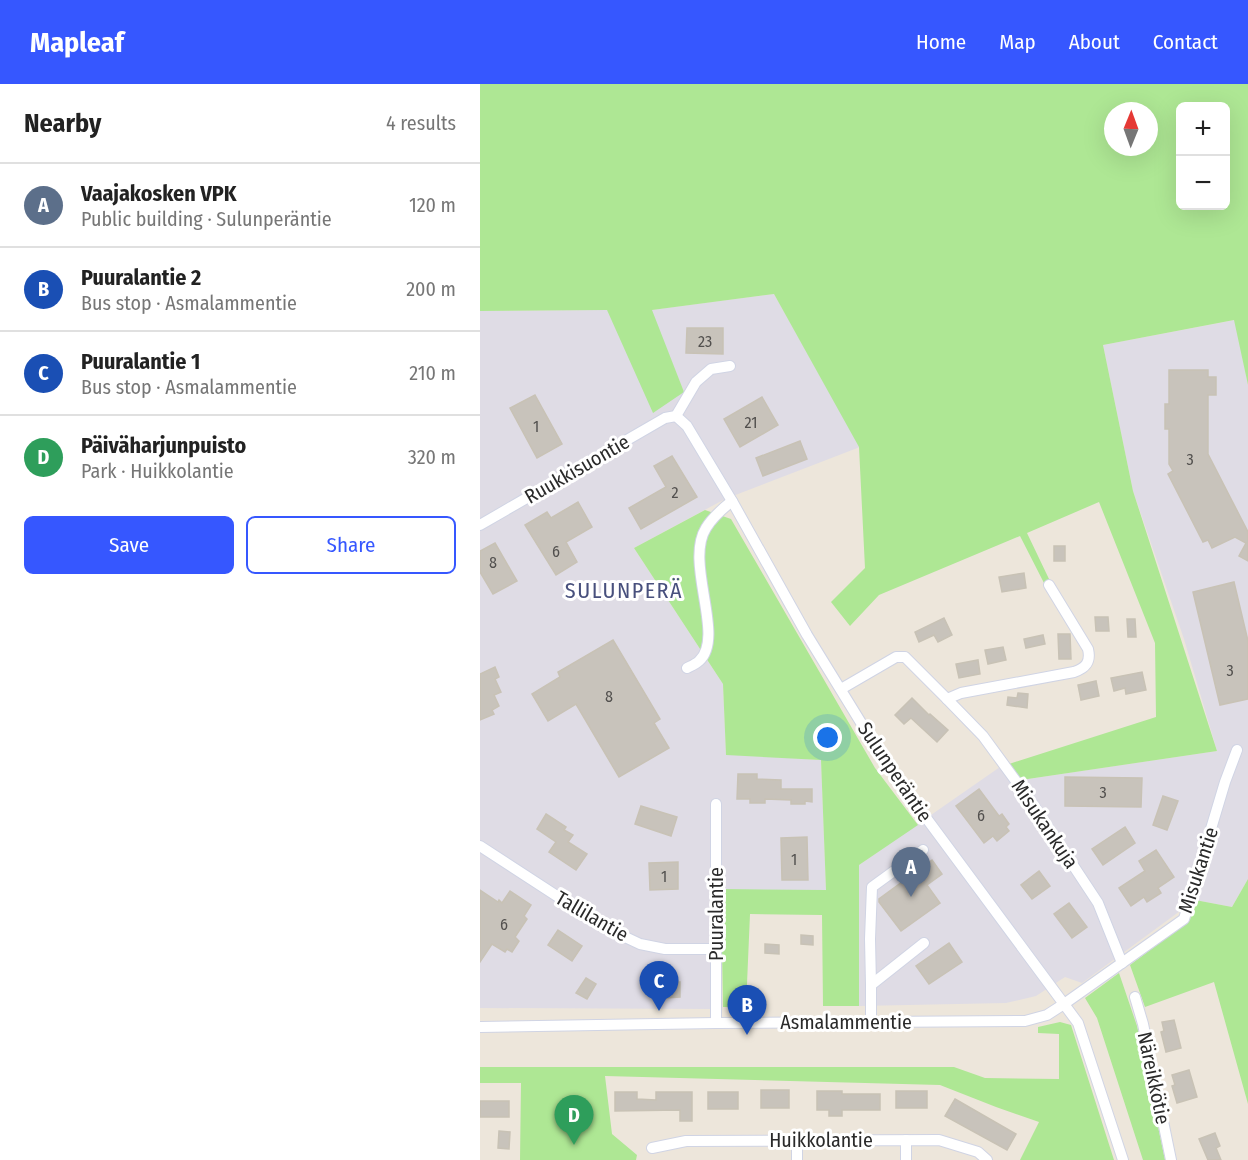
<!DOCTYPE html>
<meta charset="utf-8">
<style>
:root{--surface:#fff;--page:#f2f2f2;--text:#222;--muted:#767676;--line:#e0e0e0;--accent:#3657ff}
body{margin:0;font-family:"Fira Sans Condensed",sans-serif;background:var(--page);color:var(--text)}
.controls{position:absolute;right:18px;top:18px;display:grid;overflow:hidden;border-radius:9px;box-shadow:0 6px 24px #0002}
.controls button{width:54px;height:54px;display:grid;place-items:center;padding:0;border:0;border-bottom:2px solid var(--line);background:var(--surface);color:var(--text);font:30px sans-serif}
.compass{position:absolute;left:624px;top:18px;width:54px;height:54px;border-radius:50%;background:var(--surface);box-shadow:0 6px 24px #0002;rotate:1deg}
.you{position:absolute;left:348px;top:654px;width:21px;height:21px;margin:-15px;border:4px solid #fff;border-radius:50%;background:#1a73e8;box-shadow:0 0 0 9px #1a73e833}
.badge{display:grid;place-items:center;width:39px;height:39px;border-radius:50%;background:var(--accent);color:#fff;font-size:20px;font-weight:700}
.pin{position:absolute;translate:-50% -50px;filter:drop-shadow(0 2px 3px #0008)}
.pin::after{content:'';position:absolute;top:32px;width:21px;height:18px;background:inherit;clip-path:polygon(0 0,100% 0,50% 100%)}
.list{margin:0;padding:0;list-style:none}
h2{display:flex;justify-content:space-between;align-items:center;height:78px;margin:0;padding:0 24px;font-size:26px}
h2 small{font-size:20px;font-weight:400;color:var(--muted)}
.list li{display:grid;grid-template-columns:39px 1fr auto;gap:18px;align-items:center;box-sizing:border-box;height:84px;padding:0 24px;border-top:2px solid var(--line)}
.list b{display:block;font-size:22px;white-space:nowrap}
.list p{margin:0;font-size:20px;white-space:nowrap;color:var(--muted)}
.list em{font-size:20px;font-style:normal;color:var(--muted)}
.actions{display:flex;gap:12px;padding:18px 24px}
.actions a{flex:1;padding:14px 0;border:2px solid var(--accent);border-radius:9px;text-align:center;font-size:21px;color:var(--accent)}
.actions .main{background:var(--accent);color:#fff}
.map{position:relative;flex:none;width:768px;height:1076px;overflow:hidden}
header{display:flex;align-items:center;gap:36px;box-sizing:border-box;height:84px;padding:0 30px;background:var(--accent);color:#fff}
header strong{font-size:28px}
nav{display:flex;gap:33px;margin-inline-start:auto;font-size:21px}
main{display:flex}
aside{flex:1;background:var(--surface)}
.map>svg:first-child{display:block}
.industrial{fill:#dfdce5}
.green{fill:#aee794;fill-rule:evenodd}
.building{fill:#c8c3bb;stroke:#c8c2b5;stroke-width:1.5}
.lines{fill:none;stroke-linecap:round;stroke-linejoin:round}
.minor-casing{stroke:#d0d4e4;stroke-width:12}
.minor{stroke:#fff;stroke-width:10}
.labels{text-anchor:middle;stroke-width:6;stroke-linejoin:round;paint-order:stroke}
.number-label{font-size:16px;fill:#52504e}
.street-label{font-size:20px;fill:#2a2a2a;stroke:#fff}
.quarter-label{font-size:22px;letter-spacing:1.5px;fill:#48507d;stroke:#fff}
</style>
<header>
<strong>Mapleaf</strong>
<nav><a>Home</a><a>Map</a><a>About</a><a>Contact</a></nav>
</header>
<main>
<aside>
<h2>Nearby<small>4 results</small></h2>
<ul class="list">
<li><span class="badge" style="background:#5c6f8a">A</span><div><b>Vaajakosken VPK</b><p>Public building · Sulunperäntie</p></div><em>120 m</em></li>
<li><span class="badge" style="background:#1a4fb4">B</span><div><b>Puuralantie 2</b><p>Bus stop · Asmalammentie</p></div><em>200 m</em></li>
<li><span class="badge" style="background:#1a4fb4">C</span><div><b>Puuralantie 1</b><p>Bus stop · Asmalammentie</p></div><em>210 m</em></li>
<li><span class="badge" style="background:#2e9e5b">D</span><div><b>Päiväharjunpuisto</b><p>Park · Huikkolantie</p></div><em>320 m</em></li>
</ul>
<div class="actions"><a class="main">Save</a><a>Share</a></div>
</aside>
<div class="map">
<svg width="768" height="1076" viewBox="0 0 768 1076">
<rect width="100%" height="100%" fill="#ede6db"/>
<g class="industrial">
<path d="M294 210 380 363 245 415 154 464 243 600 246 670 341 676 346 806H232L230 925 0 924V227L127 226 204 308 171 226Z"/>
<path d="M755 236 768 301V795L752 823 715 816 602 899 585 893 556 912 526 919 379 922V781L520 683 541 696 737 667 704 555 653 407 623 261Z"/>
</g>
<g class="green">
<path d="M0 0H768V301L754 236 623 261 653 407 737 667 541 696 529 680 676 633 675 559 619 418 547 449 569 495 564 499 540 452 399 511 370 542 351 518 385 484 379 363 294 210 172 226 204 308 173 329 127 226 0 227ZM700 22H746V122H700ZM633 27H669V63H633Z"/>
<path d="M225 426 251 435 395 684 438 741 379 781V922H343L342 831 270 830 266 923H243L241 805 346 806 341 676 246 671 243 600 154 464Z"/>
<path d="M768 795V1020L734 898 665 923 650 881 710 836 715 816 752 823Z"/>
<path d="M639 889 657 942 685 1076H663L617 934 605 914Z"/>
<path d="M580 938 591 941 634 1076H540L559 1038 516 1023 460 1001 125 992 132 1050 157 1071 156 1076H40L41 999H0V983H474L505 994 579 995V950L558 949V943Z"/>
</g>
<g class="building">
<path d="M207 244H243V270L206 269Z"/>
<path d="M689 286H728V293H736V311H728V370L768 448V477L759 472 766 459 755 453 732 464 728 456 723 458 688 390 693 387 689 380V345H685V320H689Z"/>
<path d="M55 311 82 360 57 374 30 324Z"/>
<path d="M282 313 298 341 260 363 244 335Z"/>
<path d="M320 357 327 375 283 392 276 374Z"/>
<path d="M192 372 217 413 161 445 149 424 186 403 174 382Z"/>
<path d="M98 418 112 443 86 458 97 478 76 491 45 441 67 428 71 434Z"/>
<path d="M15 459 37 497 13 510 0 488V467Z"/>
<rect x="574" y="462" width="11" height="15"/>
<path d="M544 489 546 504 522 508 519 493Z"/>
<path d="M754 498 768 557V615L740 621 713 508Z"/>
<path d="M615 533H628L629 547H616Z"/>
<path d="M464 534 472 551 458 558 454 551 439 558 435 548Z"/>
<path d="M647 535H655L656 553H648Z"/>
<path d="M578 550H590L591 575H579Z"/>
<path d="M563 551 565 560 546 564 544 555Z"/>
<path d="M133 556 180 635 174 639 189 664 139 693 96 620 68 637 52 610 80 593 78 588Z"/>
<path d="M523 563 526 576 508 580 505 566Z"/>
<path d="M498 576 500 590 479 594 476 580Z"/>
<path d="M15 583 19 593 15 595 21 608 14 611 19 622 12 626 14 630 0 636V590Z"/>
<path d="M662 588 666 606 646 610 645 604 634 607 631 594Z"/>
<path d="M616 597 619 612 601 616 598 601Z"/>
<path d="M538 609 548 610 547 624 527 621 528 613 537 614Z"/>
<path d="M432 614 449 631 450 630 468 646 457 658 431 634 424 640 415 631Z"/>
<path d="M258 690H277V695L301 696V705H332V718L325 717V720H311V716L285 715V719H270V715H257Z"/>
<path d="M585 693 662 694 661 723 585 722Z"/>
<path d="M499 705 519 732 522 730 529 740 526 743 529 747 517 757 513 752 504 759 476 722Z"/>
<path d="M683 712 698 717 687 746 673 741Z"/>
<path d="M161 722 197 733 191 752 155 740Z"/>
<path d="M66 730 86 743 84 746 93 751 88 758 107 770 96 786 69 768 76 758 57 745Z"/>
<path d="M645 743 655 759 623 781 612 765Z"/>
<path d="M327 753 328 796H302L301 754Z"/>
<path d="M676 766 694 793 678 804 681 809 667 818 664 813 651 822 639 804 665 787 659 777Z"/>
<path d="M452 776 462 790 447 801 460 819 421 847 399 818V815Z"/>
<path d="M198 778V805L170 806 169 779Z"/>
<path d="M559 787 570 802 552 815 541 801Z"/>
<path d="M0 806 18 818 19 816 22 819 30 807 51 821 44 832 47 835 35 853 39 857 32 868 27 865 25 868 12 860 0 878Z"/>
<path d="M589 819 607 843 592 854 574 830Z"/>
<path d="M78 846 102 862 92 877 68 861Z"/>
<path d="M321 851 333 852V861L321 860Z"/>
<path d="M469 859 482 878 449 900 436 882Z"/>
<path d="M285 860 299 861V870L285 869Z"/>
<path d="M106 894 116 900 107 915 96 909Z"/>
<path d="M185 898H200V913L185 914Z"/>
<path d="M694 936 701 964 686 968 681 948 684 947 682 938Z"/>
<path d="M709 986 717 1013 697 1019 692 1002 695 1001 692 991Z"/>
<rect x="281" y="1006" width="28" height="18"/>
<path d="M337 1007H362V1010H400V1026H362V1032H349V1026H337Z"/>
<rect x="416" y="1007" width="31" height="17"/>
<path d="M135 1008H157V1015L176 1016V1008H212V1037H200V1026L135 1027Z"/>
<rect x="228" y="1008" width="30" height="17"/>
<path d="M475 1015 536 1050 527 1066 465 1032Z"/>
<rect x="0" y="1017" width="29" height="16"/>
<path d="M19 1047 30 1048 29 1065 18 1064Z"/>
<path d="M735 1049 740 1062 736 1064 741 1076H728L719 1055Z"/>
</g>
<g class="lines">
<g class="minor-casing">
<g id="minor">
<path d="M196 332 207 342 252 417 327 551 407 681 598 939 643 1076"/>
<path d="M196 332 216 298 231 285 250 282"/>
<path d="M0 441 185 334 196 332"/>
<path d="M207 584C211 582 216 580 219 577 246 553 204 479 226 444 232 434 242 425 252 417"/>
<path d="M361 605 416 573H425L467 615 481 609 594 588C606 584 611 578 608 565L569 501"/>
<path d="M467 615 503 652 552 719 618 819 642 879"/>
<path d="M0 762 126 844 160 860 185 865H236"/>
<path d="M391 901 390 855 392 803 443 766"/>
<path d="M655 913 663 940 691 1076"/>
<path d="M391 938V901L444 859"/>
<path d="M236 939V720"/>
<path d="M0 943 236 939 545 937 567 931 584 920 704 835 745 698 757 666"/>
<path d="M426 1056V1076"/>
<path d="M172 1064 206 1057 459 1056 498 1068 507 1076"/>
<path d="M317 1076V1057"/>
</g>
</g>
<use href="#minor" class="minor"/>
</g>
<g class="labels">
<g class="number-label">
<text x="225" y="263">23</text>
<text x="271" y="344">21</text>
<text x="56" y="348">1</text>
<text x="710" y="381">3</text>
<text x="195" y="414">2</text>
<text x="76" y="473">6</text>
<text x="13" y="484">8</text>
<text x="750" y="592">3</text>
<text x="129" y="618">8</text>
<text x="623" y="714">3</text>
<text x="501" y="737">6</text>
<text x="314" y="781">1</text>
<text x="184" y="798">1</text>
<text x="24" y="846">6</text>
</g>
<g class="street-label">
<text transform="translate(97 385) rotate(-30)" y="7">Ruukkisuontie</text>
<text transform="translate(415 688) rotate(56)" y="7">Sulunperäntie</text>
<text transform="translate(565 740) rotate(56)" y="7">Misukankuja</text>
<text transform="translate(718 786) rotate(-72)" y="7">Misukantie</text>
<text transform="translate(236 830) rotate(-90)" y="7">Puuralantie</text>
<text transform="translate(112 832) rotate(30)" y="7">Tallilantie</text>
<text x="366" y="945">Asmalammentie</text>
<text transform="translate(674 994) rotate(78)" y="7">Näreikkötie</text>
<text x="341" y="1063">Huikkolantie</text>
</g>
<g class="quarter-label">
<text x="144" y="514">SULUNPERÄ</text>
</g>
</g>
</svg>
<div class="controls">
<button>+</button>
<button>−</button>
</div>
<svg class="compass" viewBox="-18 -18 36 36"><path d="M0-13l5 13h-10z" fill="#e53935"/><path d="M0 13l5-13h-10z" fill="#767676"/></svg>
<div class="you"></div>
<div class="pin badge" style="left:431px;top:813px;background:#5c6f8a">A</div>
<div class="pin badge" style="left:267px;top:951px;background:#1a4fb4">B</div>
<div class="pin badge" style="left:179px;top:927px;background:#1a4fb4">C</div>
<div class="pin badge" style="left:94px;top:1061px;background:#2e9e5b">D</div>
</div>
</main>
